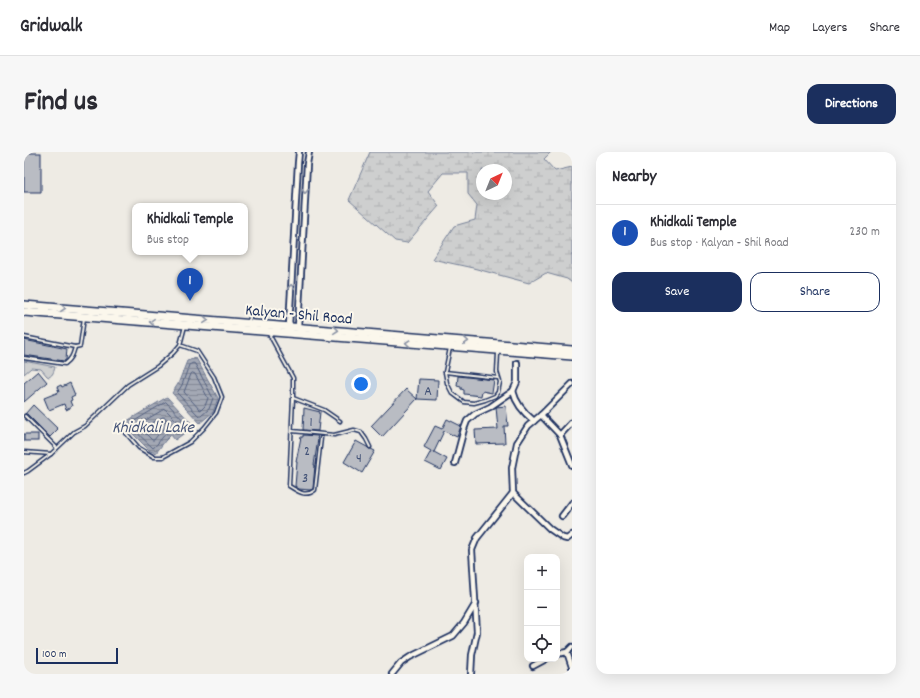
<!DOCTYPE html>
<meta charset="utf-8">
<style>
:root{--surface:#fff;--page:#f7f7f7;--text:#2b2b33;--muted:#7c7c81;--line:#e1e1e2;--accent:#1b2f5e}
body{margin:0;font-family:Dekko,sans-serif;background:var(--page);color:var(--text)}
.controls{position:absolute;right:12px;bottom:12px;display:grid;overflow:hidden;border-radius:8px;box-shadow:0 4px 16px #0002}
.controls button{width:36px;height:36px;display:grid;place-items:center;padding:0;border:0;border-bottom:1px solid var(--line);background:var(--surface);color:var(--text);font:20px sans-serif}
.compass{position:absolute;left:452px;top:12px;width:36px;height:36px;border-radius:50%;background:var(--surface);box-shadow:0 4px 16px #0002;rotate:43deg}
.scale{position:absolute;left:12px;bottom:10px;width:82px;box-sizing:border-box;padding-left:4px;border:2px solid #1b2f5e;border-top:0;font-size:11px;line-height:14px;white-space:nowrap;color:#1b2f5e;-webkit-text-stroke:3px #fbf7ec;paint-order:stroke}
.you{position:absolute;left:337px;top:232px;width:14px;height:14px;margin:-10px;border:3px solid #fff;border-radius:50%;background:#1a73e8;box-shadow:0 0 0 6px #1a73e833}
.badge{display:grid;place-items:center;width:26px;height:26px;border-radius:50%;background:var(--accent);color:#fff;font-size:13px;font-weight:700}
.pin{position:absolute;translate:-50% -33px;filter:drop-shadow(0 1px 2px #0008)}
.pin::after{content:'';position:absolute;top:21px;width:14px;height:12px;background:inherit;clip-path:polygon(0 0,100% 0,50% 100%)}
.popup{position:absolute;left:108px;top:51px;width:116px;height:52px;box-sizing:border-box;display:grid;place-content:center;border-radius:8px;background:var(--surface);filter:drop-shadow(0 1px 3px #0005);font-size:13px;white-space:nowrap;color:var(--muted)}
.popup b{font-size:15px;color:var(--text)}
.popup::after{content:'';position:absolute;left:50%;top:100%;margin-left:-8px;border:8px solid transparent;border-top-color:var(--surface)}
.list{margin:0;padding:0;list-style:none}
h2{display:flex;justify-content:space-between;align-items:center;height:52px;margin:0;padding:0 16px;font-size:17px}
h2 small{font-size:13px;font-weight:400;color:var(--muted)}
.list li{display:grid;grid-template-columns:26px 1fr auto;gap:12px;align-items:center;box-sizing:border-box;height:56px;padding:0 16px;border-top:1px solid var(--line)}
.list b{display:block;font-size:15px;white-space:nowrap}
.list p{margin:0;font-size:13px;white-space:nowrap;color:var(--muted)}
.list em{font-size:13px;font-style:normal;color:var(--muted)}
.actions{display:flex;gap:8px;padding:12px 16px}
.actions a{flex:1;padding:9px 0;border:1px solid var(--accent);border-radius:12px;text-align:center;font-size:14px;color:var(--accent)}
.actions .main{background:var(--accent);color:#fff}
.icon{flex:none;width:22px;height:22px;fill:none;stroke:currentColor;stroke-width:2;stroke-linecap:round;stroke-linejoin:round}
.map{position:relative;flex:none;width:548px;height:522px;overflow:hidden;border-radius:12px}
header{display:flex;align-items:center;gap:24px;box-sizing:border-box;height:56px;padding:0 20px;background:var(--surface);border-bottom:1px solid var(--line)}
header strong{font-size:19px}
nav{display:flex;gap:22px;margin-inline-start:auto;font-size:14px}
.intro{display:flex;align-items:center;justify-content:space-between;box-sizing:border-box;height:96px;padding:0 24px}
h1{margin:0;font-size:28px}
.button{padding:10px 18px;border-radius:12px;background:var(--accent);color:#fff;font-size:14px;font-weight:700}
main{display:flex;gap:24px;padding:0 24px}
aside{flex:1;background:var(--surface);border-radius:12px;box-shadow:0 4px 16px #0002}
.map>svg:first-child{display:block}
.wetland{fill:url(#wetland-marsh);stroke:#747f96;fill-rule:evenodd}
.green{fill:#cecfcf;stroke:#747f96}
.water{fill:url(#water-rules);stroke:#6d7892}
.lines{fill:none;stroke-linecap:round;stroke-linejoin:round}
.shore{stroke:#515f80;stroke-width:1}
.building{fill:#b9bcc3;stroke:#1b2f5e}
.service-casing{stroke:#1b2f5e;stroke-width:5}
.minor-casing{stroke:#1b2f5e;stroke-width:8}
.primary-casing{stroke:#1b2f5e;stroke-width:10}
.service{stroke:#fbf7ec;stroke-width:2}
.minor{stroke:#fbf7ec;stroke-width:4.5}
.primary{stroke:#fbf7ec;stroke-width:7}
.oneway{stroke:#8b93a5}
.labels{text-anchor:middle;stroke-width:4;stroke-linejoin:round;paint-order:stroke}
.number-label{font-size:14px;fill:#425277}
.street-label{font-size:16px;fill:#1b2f5e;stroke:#fbf7ec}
.water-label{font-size:17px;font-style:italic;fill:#445378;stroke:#fbf7ec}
</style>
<header>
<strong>Gridwalk</strong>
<nav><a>Map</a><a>Layers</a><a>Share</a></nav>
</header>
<div class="intro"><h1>Find us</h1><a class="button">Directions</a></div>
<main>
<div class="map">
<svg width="548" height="522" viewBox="0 0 548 522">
<defs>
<pattern id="wetland-marsh" width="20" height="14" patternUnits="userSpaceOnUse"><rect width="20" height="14" fill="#cecfcf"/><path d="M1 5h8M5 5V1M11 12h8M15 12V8" fill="none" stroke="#b0b2b4"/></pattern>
<pattern id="water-rules" width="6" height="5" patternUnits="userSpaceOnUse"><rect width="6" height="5" fill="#a3a8b4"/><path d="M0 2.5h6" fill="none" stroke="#848996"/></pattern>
</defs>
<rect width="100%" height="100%" fill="#eeebe4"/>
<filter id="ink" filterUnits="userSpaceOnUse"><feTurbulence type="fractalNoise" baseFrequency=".025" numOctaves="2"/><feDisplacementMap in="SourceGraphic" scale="8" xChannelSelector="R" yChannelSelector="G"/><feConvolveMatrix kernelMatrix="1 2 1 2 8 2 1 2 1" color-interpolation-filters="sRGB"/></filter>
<g filter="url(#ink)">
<path class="wetland" d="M346 0H527L520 7 531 19 548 15V101L547 102 548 103V131L543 127 522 121 505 131 449 116 408 107 430 74 451 68 453 53 444 42V21H419L404 39 415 54 383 91 371 89 325 48ZM458 18H482V42H458Z"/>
<path class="green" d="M0 209 31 215C30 219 29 223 25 225L23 224 17 217 7 216 0 222Z"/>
<g class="water">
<path d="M172 206 194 246 189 260 176 271 148 241 154 232 163 209Z"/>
<path d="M143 245 170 274 151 288 147 283 141 289 132 301 126 299 105 278 103 269Z"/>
</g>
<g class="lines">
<g class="shore">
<path d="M167 212 169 211 171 212 189 246 185 257 177 264H175L153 241 158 233 165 213Z"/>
<path d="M169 221 171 222 184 246 181 254 177 258 175 257 160 240 167 222Z"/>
<path d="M142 250 163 272V274L153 282C153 282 148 279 147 279 141 279 134 293 129 296L109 277 108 271Z"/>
<path d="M141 257 155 271 156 274 153 276C141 272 137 279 130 288H128L115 275 114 273Z"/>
<path d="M139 265H140L142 266V269L136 272 129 279H127L124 276 125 273Z"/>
</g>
</g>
<g class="building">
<rect x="0" y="1" width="17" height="39"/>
<path d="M0 188 43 197 42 208 40 209 0 203Z"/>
<path d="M14 219 23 230 0 250V231Z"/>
<path d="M434 224 470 228 468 241 458 239 457 244 440 242V238L437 237V235L433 234Z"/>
<path d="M395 227 414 228 413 248 393 247Z"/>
<path d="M46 231 51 243 47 245 48 248 46 249 48 254 46 255V256L42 258 40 252 25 258 20 246 35 240 33 235 37 233 38 235Z"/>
<path d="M382 237 393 247 358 285 347 274Z"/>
<path d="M9 253 34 277 26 285 3 262H1Z"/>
<path d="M482 254 484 274H480L481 291 452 292 451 278 474 277 472 255Z"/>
<path d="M280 256 296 260 294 279 279 278Z"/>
<path d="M423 267 437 274 433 285 420 279 410 300 423 307 417 318 401 310 407 299 400 295 411 274 418 277Z"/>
<rect x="0" y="282" width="14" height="7"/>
<path d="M279 283 294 284 293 287H294L290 313H291L289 337 286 338 275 337 271 334 273 310H272L277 285H279Z"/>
<path d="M332 289 343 295 345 297H347L351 299 338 321 320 310Z"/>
</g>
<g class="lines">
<g class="service-casing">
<g id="service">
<path d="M224 170 228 162 231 161 264 165"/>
<path d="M245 182 269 226V246L300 258 316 269"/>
<path d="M0 185 51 195 56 194 60 166"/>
<path d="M426 196 421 220 423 231 428 241 440 250 450 251 461 248 471 244 474 240 476 230 473 220 474 201"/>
<path d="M0 206 41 212C48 207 49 202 51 195"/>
<path d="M421 220 474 226"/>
<path d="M269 246 265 334C274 339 281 346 291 338L297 286"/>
<path d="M1 264 33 296"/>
<path d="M268 279 310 283 330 278 337 280 342 287 346 295"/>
<path d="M102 281 115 296 130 305H139L166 290 180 276 192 261 198 245 190 225 173 199 156 193"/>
<path d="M0 300 27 302"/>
<path d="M0 321 4 319 27 302 50 280 61 274 104 233 134 214 149 201 156 193 161 174"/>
</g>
</g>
<g class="minor-casing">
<g id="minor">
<path d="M265 174 274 11 275 0"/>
<path d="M274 175 283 12 285 0"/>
<path d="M489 239C492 252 500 261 510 269"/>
<path d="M517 263 536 283 548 313"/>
<path d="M536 283 548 270"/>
<path d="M431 311 440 277 443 269 451 262 466 255 489 239 493 230V211"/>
<path d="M489 341 526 377 539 386 543 387 548 383"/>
<path d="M538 364 548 351"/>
<path d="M548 495 543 500 548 515"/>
<path d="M533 502 543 500"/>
<path d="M509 514 522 507"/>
<path d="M368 522 377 511 386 505 429 484 440 471 452 451"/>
<path d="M447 522 448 503 453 480 448 398 453 386 489 341 488 316 493 291 504 274 517 263 548 232"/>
</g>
</g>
<g class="primary-casing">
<g id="primary">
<path d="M0 153 548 198"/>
<path d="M0 160 548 204"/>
</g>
</g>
<use href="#service" class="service"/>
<use href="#minor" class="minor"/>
<use href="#primary" class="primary"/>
</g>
<defs><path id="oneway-chevron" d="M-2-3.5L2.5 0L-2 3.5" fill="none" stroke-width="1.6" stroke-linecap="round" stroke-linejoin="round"/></defs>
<g class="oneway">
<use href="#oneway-chevron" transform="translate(281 39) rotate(93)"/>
<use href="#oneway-chevron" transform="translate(267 135) rotate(-87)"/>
<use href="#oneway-chevron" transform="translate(39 156) rotate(5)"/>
<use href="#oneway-chevron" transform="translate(182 168) rotate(5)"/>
<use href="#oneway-chevron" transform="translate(128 170) rotate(-176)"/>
<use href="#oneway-chevron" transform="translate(312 178) rotate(5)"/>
<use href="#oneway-chevron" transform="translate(442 189) rotate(5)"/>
<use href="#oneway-chevron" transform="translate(384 191) rotate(-175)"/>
</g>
</g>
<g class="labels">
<g class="number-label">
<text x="404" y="243">A</text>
<text x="287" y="274">1</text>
<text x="283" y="303">2</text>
<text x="335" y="310">4</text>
<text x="281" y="330">3</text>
</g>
<g class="street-label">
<text transform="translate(275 161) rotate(5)" y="6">Kalyan - Shil Road</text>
</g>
<g class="water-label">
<text x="129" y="280">Khidkali Lake</text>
</g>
</g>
</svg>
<div class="controls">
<button>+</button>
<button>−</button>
<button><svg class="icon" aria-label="locate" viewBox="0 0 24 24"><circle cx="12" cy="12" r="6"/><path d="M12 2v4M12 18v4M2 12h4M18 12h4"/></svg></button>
</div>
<svg class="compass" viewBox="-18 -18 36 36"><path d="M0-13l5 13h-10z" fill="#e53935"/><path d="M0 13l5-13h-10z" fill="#7c7c81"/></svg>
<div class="scale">100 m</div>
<div class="you"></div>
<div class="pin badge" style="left:166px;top:149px;background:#1a4fb4">1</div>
<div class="popup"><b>Khidkali Temple</b>Bus stop</div>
</div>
<aside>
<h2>Nearby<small></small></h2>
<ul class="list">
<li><span class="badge" style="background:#1a4fb4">1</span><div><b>Khidkali Temple</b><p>Bus stop · Kalyan - Shil Road</p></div><em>230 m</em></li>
</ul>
<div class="actions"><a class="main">Save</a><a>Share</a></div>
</aside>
</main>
